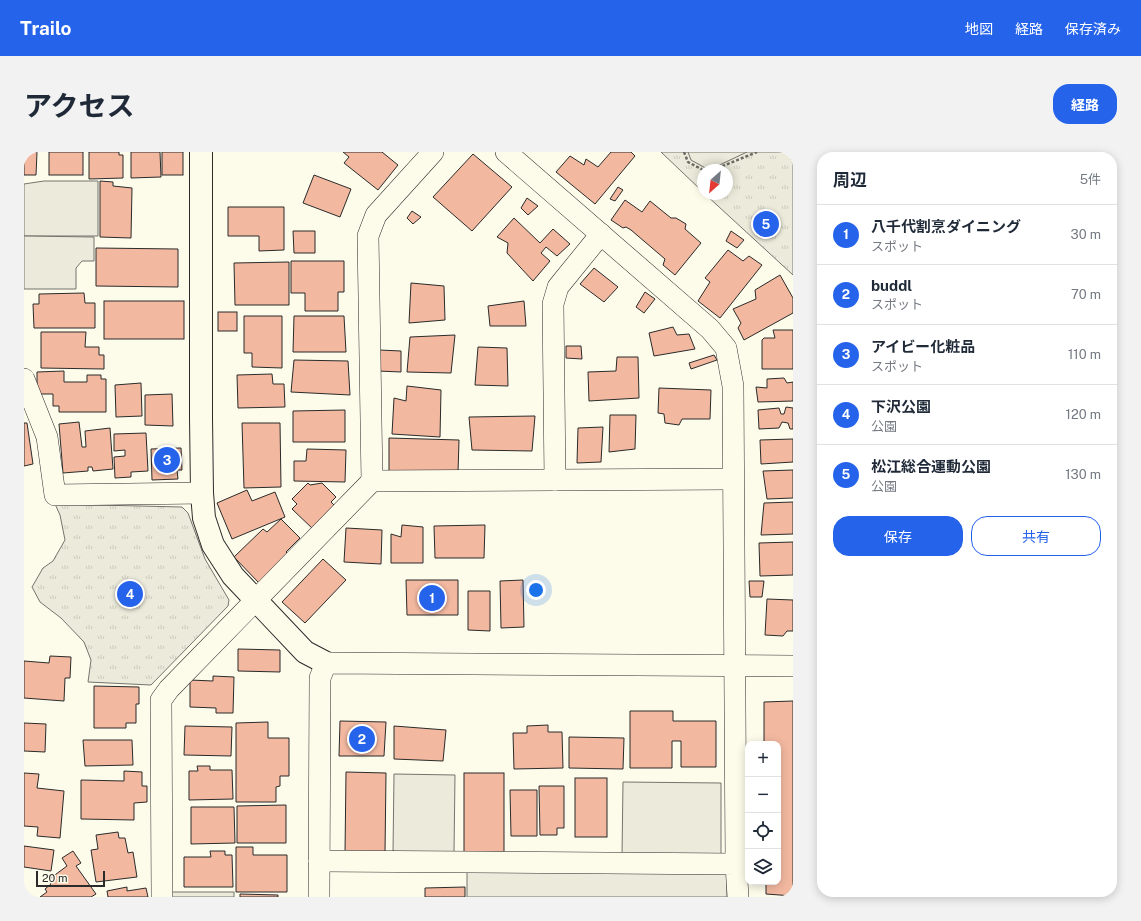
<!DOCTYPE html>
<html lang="ja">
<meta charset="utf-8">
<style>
:root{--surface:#fff;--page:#f2f2f3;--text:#1f2937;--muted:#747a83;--line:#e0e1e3;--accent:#2563eb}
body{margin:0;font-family:"Public Sans","Noto Sans JP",sans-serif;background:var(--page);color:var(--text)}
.controls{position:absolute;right:12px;bottom:12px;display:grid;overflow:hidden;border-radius:8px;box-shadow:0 2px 10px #0003}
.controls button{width:36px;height:36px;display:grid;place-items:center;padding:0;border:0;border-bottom:1px solid var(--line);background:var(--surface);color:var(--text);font:20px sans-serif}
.compass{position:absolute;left:673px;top:12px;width:36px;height:36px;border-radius:50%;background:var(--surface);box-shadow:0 2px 10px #0003;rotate:207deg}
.scale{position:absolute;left:12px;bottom:10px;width:69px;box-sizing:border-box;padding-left:4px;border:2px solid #2b2b2b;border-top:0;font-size:11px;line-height:14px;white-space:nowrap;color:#2b2b2b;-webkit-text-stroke:3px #fdfbea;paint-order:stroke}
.you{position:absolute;left:512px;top:438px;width:14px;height:14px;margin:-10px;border:3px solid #fff;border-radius:50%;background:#1a73e8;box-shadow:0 0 0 6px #1a73e833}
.badge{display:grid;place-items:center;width:26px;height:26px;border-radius:50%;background:var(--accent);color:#fff;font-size:13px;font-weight:700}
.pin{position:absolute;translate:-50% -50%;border:2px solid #fff;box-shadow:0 1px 4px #0006}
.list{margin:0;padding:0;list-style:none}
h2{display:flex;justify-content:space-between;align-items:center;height:52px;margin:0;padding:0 16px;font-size:17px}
h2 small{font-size:13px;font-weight:400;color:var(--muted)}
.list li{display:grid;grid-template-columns:26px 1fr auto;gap:12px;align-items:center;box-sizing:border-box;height:60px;padding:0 16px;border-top:1px solid var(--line)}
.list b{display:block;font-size:15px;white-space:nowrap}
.list p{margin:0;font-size:13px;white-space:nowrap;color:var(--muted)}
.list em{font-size:13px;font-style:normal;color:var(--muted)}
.actions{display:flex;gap:8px;padding:12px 16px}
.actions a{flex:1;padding:9px 0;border:1px solid var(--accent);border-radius:16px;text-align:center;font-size:14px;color:var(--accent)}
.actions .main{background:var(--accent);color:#fff}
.icon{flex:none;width:22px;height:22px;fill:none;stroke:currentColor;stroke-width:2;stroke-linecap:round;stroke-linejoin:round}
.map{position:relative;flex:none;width:769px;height:745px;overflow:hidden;border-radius:16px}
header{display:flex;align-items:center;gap:24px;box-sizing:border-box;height:56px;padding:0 20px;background:var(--accent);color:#fff}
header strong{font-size:19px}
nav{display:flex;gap:22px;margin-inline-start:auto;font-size:14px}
.intro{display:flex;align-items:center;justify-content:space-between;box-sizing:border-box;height:96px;padding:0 24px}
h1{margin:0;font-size:28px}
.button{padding:10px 18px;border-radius:16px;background:var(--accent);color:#fff;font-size:14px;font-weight:700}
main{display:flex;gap:24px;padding:0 24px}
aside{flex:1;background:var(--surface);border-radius:16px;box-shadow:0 2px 10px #0003}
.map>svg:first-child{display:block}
.park{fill:url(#park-tufts);stroke:#74746e}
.parking{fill:#eceadb;stroke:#74746e}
.building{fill:#f2b8a0;stroke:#2b2b2b}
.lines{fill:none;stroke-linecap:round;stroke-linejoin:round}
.street-casing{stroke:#2b2b2b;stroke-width:22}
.secondary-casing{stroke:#2b2b2b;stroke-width:24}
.path{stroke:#6a6964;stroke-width:2.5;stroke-dasharray:3 2;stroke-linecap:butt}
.street{stroke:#fdfbea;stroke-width:21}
.secondary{stroke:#fdfbea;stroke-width:22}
</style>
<header>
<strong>Trailo</strong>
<nav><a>地図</a><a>経路</a><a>保存済み</a></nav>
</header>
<div class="intro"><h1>アクセス</h1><a class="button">経路</a></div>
<main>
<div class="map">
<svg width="769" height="745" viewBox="0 0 769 745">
<defs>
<pattern id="park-tufts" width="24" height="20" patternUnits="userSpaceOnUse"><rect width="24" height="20" fill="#ecebdb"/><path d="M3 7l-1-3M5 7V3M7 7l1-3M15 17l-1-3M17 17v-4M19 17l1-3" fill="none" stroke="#cbcabc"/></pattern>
</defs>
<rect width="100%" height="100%" fill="#fdfbea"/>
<g class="park">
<path d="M637 0H769V123L681 42H703V18H679V40Z"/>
<path d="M31 352 158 355 164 361 181 407 205 448 204 454 127 533 64 530 67 508 60 490 37 466 16 450 8 435 19 416 29 409 41 388 36 363Z"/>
</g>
<g class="parking">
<path d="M664 0H723L685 18 667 8Z"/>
<path d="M20 29H74V84H0V32Z"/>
<path d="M0 84 70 85V109H58L52 116V137H0Z"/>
<path d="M370 622 431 623 430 701 369 700Z"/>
<path d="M599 630 697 631V704L598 703Z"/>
<path d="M443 717H697L703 724V745H443Z"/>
<rect x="148" y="740" width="62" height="5"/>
</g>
<g class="building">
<path d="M0 0H13L12 23H0Z"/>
<rect x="25" y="0" width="34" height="23"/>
<path d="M65 0H95V3H99V26L65 27Z"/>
<path d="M107 0H136L137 25 107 26Z"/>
<rect x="138" y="0" width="21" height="23"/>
<path d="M319 0H358L374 13 354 38 320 11 325 5Z"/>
<path d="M587 0H607L611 4 571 52 532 20 546 4 560 13 562 7 574 15Z"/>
<path d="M449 2 488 35 448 79 409 45Z"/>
<path d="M290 23 327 37 316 65 279 51Z"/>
<path d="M76 29 89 30V34L108 36 107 86 76 85Z"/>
<path d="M594 35 599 38 591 49 586 47Z"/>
<path d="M503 46 514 54 504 63 497 56Z"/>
<path d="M601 48 618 60 626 49 647 66H652L662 72 661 77 677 91 651 123 639 113 641 107 607 78 602 75 599 76 587 68Z"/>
<path d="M204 55H260V98L235 99V84H204Z"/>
<path d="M388 59 397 65 389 72 383 66Z"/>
<path d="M490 66 516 91 529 77 546 92 533 104 522 95 517 101 526 109 509 129 483 101 484 91 473 85Z"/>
<path d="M269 79H291V101H270Z"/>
<path d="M707 79 720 88 713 96 702 89Z"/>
<path d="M72 96 154 97V135L72 134Z"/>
<path d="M704 98 719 109 725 104 738 113 696 166 674 149 686 130 681 126Z"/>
<path d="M267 109H320V140H314V159H281V141H267Z"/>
<path d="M265 110V153H211L210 111Z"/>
<path d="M570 116 594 135 580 150 556 132Z"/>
<path d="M756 123 769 146V161L720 188 714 176 717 171 709 157 732 147 731 138Z"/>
<path d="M387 131 420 134 421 168 385 171Z"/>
<path d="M621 140 631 147 620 161 612 155Z"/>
<path d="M60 141 61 151H71V176H10L9 152H15V142Z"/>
<rect x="80" y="149" width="80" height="38"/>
<path d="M500 149 502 174H466L464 154Z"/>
<rect x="194" y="160" width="19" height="19"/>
<path d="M220 164H258V216L228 215V201H220Z"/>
<path d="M270 164H320L322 200H269Z"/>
<path d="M649 175 653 183 665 182 671 197 630 204 625 181Z"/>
<path d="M749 178H769V217H738V188L740 186H751Z"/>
<path d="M17 180H62L61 195H75V203H80V217L17 216Z"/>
<path d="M431 183 427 221 383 220 386 185Z"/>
<path d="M542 194H557L558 207 542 206Z"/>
<path d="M454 195 483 196 484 234 451 233Z"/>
<path d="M355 198 377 199V220L354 219Z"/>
<path d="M690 203 693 208 667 217 665 211Z"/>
<path d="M593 205H614L615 246 565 249 564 220 592 219Z"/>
<path d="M270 208 324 209 326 243 267 240Z"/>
<path d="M40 219V230H63V223H77V227H82V260H35V254H29V242H13V220Z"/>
<path d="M248 222 249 232H260L261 255 214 256 213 223Z"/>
<path d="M760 226 763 231 769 230V249L734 250 732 235 743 236V227Z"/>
<path d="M117 231 118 264 92 265 91 233Z"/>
<path d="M383 234 417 238 416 285 368 282 370 246 382 249Z"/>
<path d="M635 236 687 238 686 267H658L655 273 641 271 640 262 634 261Z"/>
<path d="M148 242 149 274 121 273V243Z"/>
<path d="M762 255 769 256V277H766L764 271 758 270 755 276 735 277 734 258 755 256 757 262H760Z"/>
<path d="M321 258V290H269V259Z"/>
<path d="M586 263H612L611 297 585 300Z"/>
<path d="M511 264 508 299 448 298 445 265Z"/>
<path d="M55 270 58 295H62L61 279 86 276 89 317 69 319 68 315H64V319L39 321 35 272Z"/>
<path d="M0 271H3L9 312 0 314Z"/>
<path d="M218 271H256L257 335 220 336Z"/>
<path d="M579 275 577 310 553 311 554 276Z"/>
<path d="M122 281 124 319 107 320V325L91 326 90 305 101 304V298L90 299V282Z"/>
<path d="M365 286 435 288 434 321 365 319Z"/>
<path d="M769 287V310L737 312 736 288Z"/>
<path d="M157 296 158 318H153L154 327 128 328 127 297Z"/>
<path d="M283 297 322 298 321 330 270 329V309H282Z"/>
<path d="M769 318V346L743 347 739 319Z"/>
<path d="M284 331 286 333 298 331 312 345 307 350 312 355 290 378 268 357 273 352 268 347Z"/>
<path d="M223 338 228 349 251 340 261 365 208 387 193 351Z"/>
<path d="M769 350V382L737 383 740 351Z"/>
<path d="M257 367 276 386 262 400 264 402 235 431 210 405 239 377 243 380Z"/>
<path d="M378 373 399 375V411H367V382L377 385Z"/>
<path d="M461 373 460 406H411L410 374Z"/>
<path d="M322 376 358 378 357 412 320 410Z"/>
<path d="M769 390V423L736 424 735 391Z"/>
<path d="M299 407 322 428 281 471 258 450Z"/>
<path d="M382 428H434V463H383Z"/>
<path d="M499 428 500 475 477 476 476 429Z"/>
<path d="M725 429H740L738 445H726Z"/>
<path d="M444 439H466V479L444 478Z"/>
<path d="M743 447 769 448V479H763L759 484 741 483Z"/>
<path d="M214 497 256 498V520L214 519Z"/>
<path d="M26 504 47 505 46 526H41L40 549 0 546V509L25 511Z"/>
<path d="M189 524 210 525 209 561H192V556L166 555V528L189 529Z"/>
<path d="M70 534 115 535V552H112V571H102V576H70Z"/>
<path d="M769 549V744L742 742V730H754V592H740V550Z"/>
<path d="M606 559H649V569H692V615H657V589H648V616H606Z"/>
<path d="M316 569 362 570 360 604H315Z"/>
<path d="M244 570V586H265V624H256V634L252 635V650H212V571Z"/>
<path d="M0 571 22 572 21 600 0 599Z"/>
<path d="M524 573V580H538L539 616 490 617 489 581H503V574Z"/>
<path d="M161 574 208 575 207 604 160 603Z"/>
<path d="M370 574 422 578 419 609 370 607Z"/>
<path d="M545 585 600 586 599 617 545 616Z"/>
<path d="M59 588H108L109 613 61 614Z"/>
<path d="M173 614H186V618H208L209 647 165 648V619H174Z"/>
<path d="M100 619 118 620V634H123V650L110 651V668L57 667V628L100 629Z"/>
<path d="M322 620 362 621 361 701H321Z"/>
<path d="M0 621 15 622 13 636 40 639 36 686 13 684 14 675 0 674Z"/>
<rect x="440" y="621" width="40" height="79"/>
<rect x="551" y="626" width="32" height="59"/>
<path d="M515 634H540V676H533V683H516Z"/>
<path d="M486 638H513V684H487Z"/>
<path d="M262 653V691H213V654Z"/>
<path d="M167 655H210L211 691 167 692Z"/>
<path d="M94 680 95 686H101L104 701 109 700 113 725 72 730 67 698 74 697 72 683Z"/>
<path d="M0 694 30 698 27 719 0 715Z"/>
<path d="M212 695H229V703H263V740H212Z"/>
<path d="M49 699 57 711 52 714 72 742 67 745H16L23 740 21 737 27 732 24 728 43 714 38 706Z"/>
<path d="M186 699H201V703H208L209 735H160V705H187Z"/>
<path d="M103 735V739L122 736 124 745H84L83 739Z"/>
<path d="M441 735V745H401V736Z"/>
<path d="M216 742 254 743V745H216Z"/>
</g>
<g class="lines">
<g class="street-casing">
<g id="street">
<path d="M482 0 686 177 702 196 709 234 712 712"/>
<path d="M0 227 23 285 31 343 178 341"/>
<path d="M531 328 529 152 534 135 577 82"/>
<path d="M348 329 344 84 352 63 409 0"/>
<path d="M295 709 712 712 714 745"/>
<path d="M138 745 137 548 145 537 348 329 708 327"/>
<path d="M295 745 296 526 302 511 769 514"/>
</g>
</g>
<g class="secondary-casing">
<path id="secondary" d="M177 0V266L178 341 180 366 189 393 209 424 281 500 302 511"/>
</g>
<g class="path">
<path d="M660 0 664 10 679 18"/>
<path d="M765 0 769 10"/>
<path d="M689 18 733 0"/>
</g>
<use href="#street" class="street"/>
<use href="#secondary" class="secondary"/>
</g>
</svg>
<div class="controls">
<button>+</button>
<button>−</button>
<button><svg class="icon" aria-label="locate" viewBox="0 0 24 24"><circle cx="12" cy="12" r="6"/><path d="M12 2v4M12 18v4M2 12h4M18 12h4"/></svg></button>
<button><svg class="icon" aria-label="layers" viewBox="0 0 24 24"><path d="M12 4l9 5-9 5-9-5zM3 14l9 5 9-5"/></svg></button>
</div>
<svg class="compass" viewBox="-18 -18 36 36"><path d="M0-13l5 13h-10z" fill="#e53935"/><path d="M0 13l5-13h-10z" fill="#747a83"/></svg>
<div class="scale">20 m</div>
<div class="you"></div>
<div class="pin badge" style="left:408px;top:446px">1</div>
<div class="pin badge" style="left:338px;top:587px">2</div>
<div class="pin badge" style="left:143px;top:308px">3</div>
<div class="pin badge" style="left:106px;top:442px">4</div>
<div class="pin badge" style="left:742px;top:72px">5</div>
</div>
<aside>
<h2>周辺<small>5件</small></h2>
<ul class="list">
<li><span class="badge">1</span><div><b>八千代割烹ダイニング</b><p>スポット</p></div><em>30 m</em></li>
<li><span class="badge">2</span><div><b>buddl</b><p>スポット</p></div><em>70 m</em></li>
<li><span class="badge">3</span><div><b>アイビー化粧品</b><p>スポット</p></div><em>110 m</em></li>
<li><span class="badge">4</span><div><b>下沢公園</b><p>公園</p></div><em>120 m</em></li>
<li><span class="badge">5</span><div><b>松江総合運動公園</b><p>公園</p></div><em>130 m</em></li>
</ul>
<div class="actions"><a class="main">保存</a><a>共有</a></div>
</aside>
</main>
